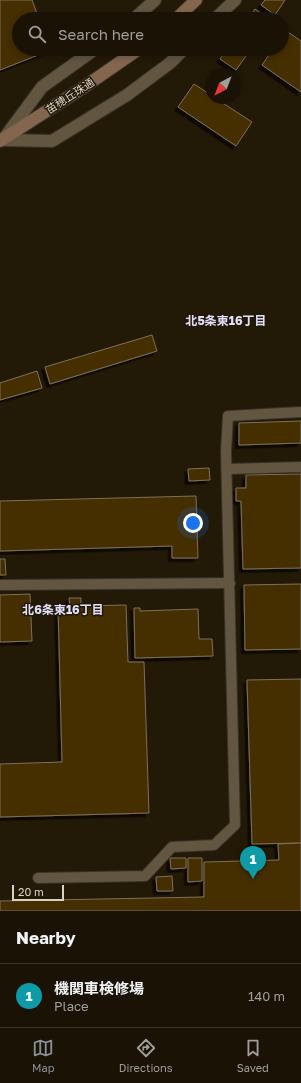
<!DOCTYPE html>
<meta charset="utf-8">
<style>
:root{--surface:#1a1305;--page:#272013;--text:#f1f3f6;--muted:#9f9e9a;--line:#383227;--accent:#8c9099}
body{margin:0;font-family:"Golos Text","Noto Sans JP",sans-serif;background:var(--page);color:var(--text)}
.compass{position:absolute;left:205px;top:68px;width:36px;height:36px;border-radius:50%;background:var(--surface);box-shadow:0 2px 6px #0003;rotate:222deg}
.scale{position:absolute;left:12px;bottom:10px;width:52px;box-sizing:border-box;padding-left:4px;border:2px solid #d8d1c5;border-top:0;font-size:11px;line-height:14px;white-space:nowrap;color:#d8d1c5;-webkit-text-stroke:3px #231907;paint-order:stroke}
.you{position:absolute;left:193px;top:523px;width:14px;height:14px;margin:-10px;border:3px solid #fff;border-radius:50%;background:#1a73e8;box-shadow:0 0 0 6px #1a73e833}
.badge{display:grid;place-items:center;width:26px;height:26px;border-radius:50%;background:var(--accent);color:#fff;font-size:13px;font-weight:700}
.pin{position:absolute;translate:-50% -33px;filter:drop-shadow(0 1px 2px #0008)}
.pin::after{content:'';position:absolute;top:21px;width:14px;height:12px;background:inherit;clip-path:polygon(0 0,100% 0,50% 100%)}
.list{margin:0;padding:0;list-style:none}
h2{display:flex;justify-content:space-between;align-items:center;height:52px;margin:0;padding:0 16px;font-size:17px}
h2 small{font-size:13px;font-weight:400;color:var(--muted)}
.list li{display:grid;grid-template-columns:26px 1fr auto;gap:12px;align-items:center;box-sizing:border-box;height:64px;padding:0 16px;border-top:1px solid var(--line)}
.list b{display:block;font-size:15px;white-space:nowrap}
.list p{margin:0;font-size:13px;white-space:nowrap;color:var(--muted)}
.list em{font-size:13px;font-style:normal;color:var(--muted)}
.icon{flex:none;width:22px;height:22px;fill:none;stroke:currentColor;stroke-width:2;stroke-linecap:round;stroke-linejoin:round}
.map{position:relative;flex:none;width:301px;height:911px;overflow:hidden}
.search{position:absolute;background:var(--surface);box-shadow:0 2px 6px #0003;left:12px;right:12px;top:12px;height:44px;display:flex;align-items:center;gap:10px;box-sizing:border-box;padding:0 14px;border-radius:22px;color:var(--muted);font-size:15px}
.sheet{height:116px;background:var(--surface)}
nav{display:flex;justify-content:space-around;align-items:center;box-sizing:border-box;height:56px;border-top:1px solid var(--line);background:var(--surface);font-size:11px;color:var(--muted)}
nav a{display:grid;justify-items:center;gap:2px}
nav .on{color:var(--accent)}
.map>svg:first-child{display:block}
.building{fill:#442f01;stroke:#7d705b;filter:url(#shadow)}
.lines{fill:none;stroke-linecap:round;stroke-linejoin:round}
.lane-casing{stroke:#39322b;stroke-width:12}
.street-casing{stroke:#39322b;stroke-width:14}
.secondary-casing{stroke:#39322b;stroke-width:14}
.lane{stroke:#625641;stroke-width:10}
.street{stroke:#625641;stroke-width:12}
.secondary{stroke:#83664d;stroke-width:12}
.labels{text-anchor:middle;stroke-width:3;stroke-linejoin:round;paint-order:stroke}
.street-label{font-size:11px;fill:#d8d1c5;stroke:#231907}
.neighbourhood-label{font-size:12px;font-weight:bold;fill:#e1defb;stroke:#231907}
</style>
<div class="map">
<svg width="301" height="911" viewBox="0 0 301 911">
<defs>
<filter id="shadow"><feDropShadow dx="-3.5" dy="3.5" stdDeviation="0" flood-color="#0009"/></filter>
</defs>
<rect width="100%" height="100%" fill="#231907"/>
<g class="building">
<path d="M0 0H32L39 19H19V49L51 50 0 70Z"/>
<path d="M265 0H285L275 15 261 5Z"/>
<path d="M255 9 269 19H248Z"/>
<path d="M285 30 301 41V92L262 65 273 49H282V35Z"/>
<path d="M227 49H251L236 70 220 59Z"/>
<path d="M194 84 211 95V98H215L252 122 236 146 178 107Z"/>
<path d="M152 335 157 351 50 384 45 367Z"/>
<path d="M37 371 42 388 0 400V383Z"/>
<path d="M301 421V443L239 445V423Z"/>
<path d="M209 468 210 480 189 481 188 469Z"/>
<path d="M301 474V568L243 569 241 501H236V488H246V475Z"/>
<path d="M196 496 198 558H172V546L0 551V501Z"/>
<path d="M0 559H5L6 575H0Z"/>
<path d="M301 584V649L245 650 244 585Z"/>
<path d="M30 594 32 641 0 642V595Z"/>
<path d="M69 598H81V606L126 605 128 662H144L149 813 0 817V764L62 762 58 606H70Z"/>
<path d="M134 608H140V611L198 609 199 639H212L213 656 135 658Z"/>
<path d="M301 679V843L252 844 247 680Z"/>
<path d="M301 843V911H0V901L204 897V862L279 860 278 844Z"/>
<path d="M170 858H186V868L171 869Z"/>
<path d="M188 858H202V881L188 882Z"/>
<path d="M172 876 173 891H157L156 877Z"/>
</g>
<g class="lines">
<g class="lane-casing">
<g id="lane">
<path d="M227 469 301 467"/>
<path d="M0 585 230 583"/>
<path d="M38 878 145 876 172 847 214 845 235 825 226 452 228 416 301 412"/>
</g>
</g>
<g class="street-casing">
<g id="street">
<path d="M134 19 155 0"/>
<path d="M215 19 235 0"/>
<path d="M5 137 42 87 95 49"/>
<path d="M3 140 52 141 127 95 170 63 184 49"/>
</g>
</g>
<g class="secondary-casing">
<g id="secondary">
<path d="M176 19 196 0"/>
<path d="M0 141 84 87 139 49"/>
</g>
</g>
<use href="#lane" class="lane"/>
<use href="#street" class="street"/>
<use href="#secondary" class="secondary"/>
</g>
<g class="labels">
<g class="street-label">
<text transform="translate(70 96) rotate(-33)" y="4">苗穂丘珠通</text>
</g>
<g class="neighbourhood-label">
<text x="226" y="325">北5条東16丁目</text>
<text x="63" y="614">北6条東16丁目</text>
</g>
</g>
</svg>
<svg class="compass" viewBox="-18 -18 36 36"><path d="M0-13l5 13h-10z" fill="#e53935"/><path d="M0 13l5-13h-10z" fill="#9f9e9a"/></svg>
<div class="scale">20 m</div>
<div class="you"></div>
<div class="pin badge" style="left:253px;top:879px;background:#0f9aa8">1</div>
<div class="search"><svg class="icon" aria-label="search" viewBox="0 0 24 24"><circle cx="10" cy="10" r="6"/><path d="M15 15l6 6"/></svg>Search here</div>
</div>
<section class="sheet">
<h2>Nearby<small></small></h2>
<ul class="list">
<li><span class="badge" style="background:#0f9aa8">1</span><div><b>機関車検修場</b><p>Place</p></div><em>140 m</em></li>
</ul>
</section>
<nav>
<a class="on"><svg class="icon" aria-label="map" viewBox="0 0 24 24"><path d="M3 6l6-2 6 2 6-2v14l-6 2-6-2-6 2zM9 4v14M15 6v14"/></svg>Map</a>
<a><svg class="icon" aria-label="directions" viewBox="0 0 24 24"><path d="M12 3l9 9-9 9-9-9zM9 14v-3h6M13 9l2 2-2 2"/></svg>Directions</a>
<a><svg class="icon" aria-label="saved" viewBox="0 0 24 24"><path d="M7 4h10v16l-5-4-5 4z"/></svg>Saved</a>
</nav>
